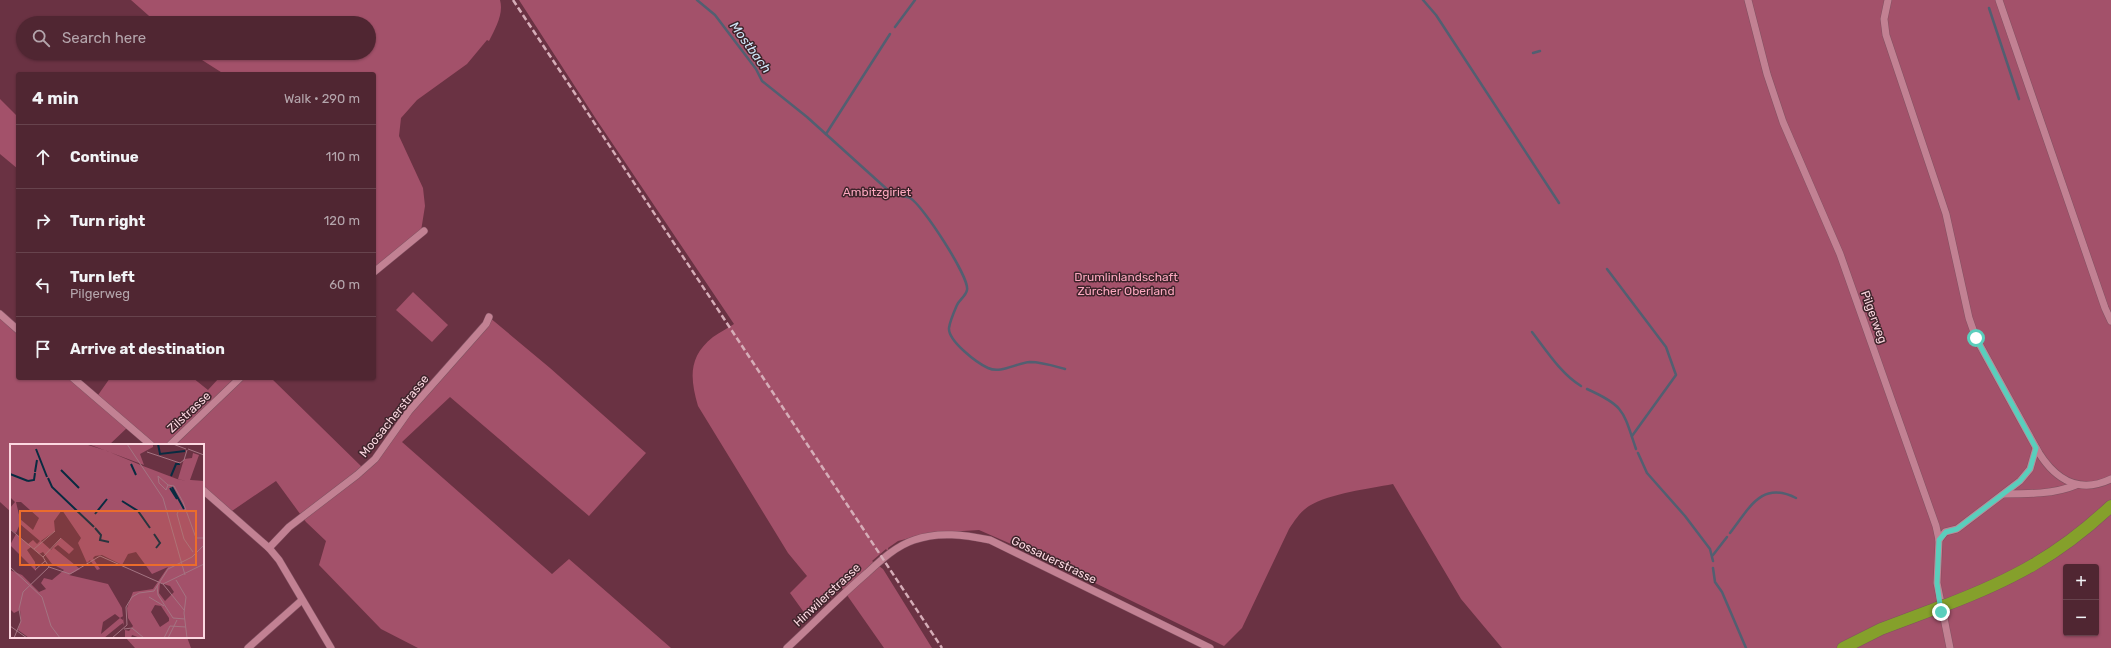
<!DOCTYPE html>
<meta charset="utf-8">
<style>
:root{--surface:#502632;--page:#562e3a;--text:#f1f3f6;--muted:#b4a5ac;--line:#67434d}
body{margin:0;font-family:Rubik,sans-serif;background:var(--page);color:var(--text)}
.controls{position:absolute;right:12px;bottom:12px;display:grid;overflow:hidden;border-radius:4px;box-shadow:0 1px 3px #0004}
.controls button{width:36px;height:36px;display:grid;place-items:center;padding:0;border:0;border-bottom:1px solid var(--line);background:var(--surface);color:var(--text);font:20px sans-serif}
.stop{position:absolute;width:12px;height:12px;margin:-9px;border:3px solid #5acebc;border-radius:50%;background:#fff}
.stop.end{background:#5acebc;border-color:#fff;box-shadow:0 1px 4px #0008}
.list{margin:0;padding:0;list-style:none}
h2{display:flex;justify-content:space-between;align-items:center;height:52px;margin:0;padding:0 16px;font-size:17px}
h2 small{font-size:13px;font-weight:400;color:var(--muted)}
.list li{display:grid;grid-template-columns:26px 1fr auto;gap:12px;align-items:center;box-sizing:border-box;height:64px;padding:0 16px;border-top:1px solid var(--line)}
.list b{display:block;font-size:15px;white-space:nowrap}
.list p{margin:0;font-size:13px;white-space:nowrap;color:var(--muted)}
.list em{font-size:13px;font-style:normal;color:var(--muted)}
.icon{flex:none;width:22px;height:22px;fill:none;stroke:currentColor;stroke-width:2;stroke-linecap:round;stroke-linejoin:round}
.map{position:relative;flex:none;width:2111px;height:648px;overflow:hidden}
.search{position:absolute;background:var(--surface);box-shadow:0 1px 3px #0004;left:16px;top:16px;width:360px;height:44px;display:flex;align-items:center;gap:10px;box-sizing:border-box;padding:0 14px;border-radius:22px;color:var(--muted);font-size:15px}
.panel{position:absolute;background:var(--surface);box-shadow:0 1px 3px #0004;left:16px;top:72px;width:360px;height:308px;border-radius:4px}
.map>svg:first-child{display:block}
.green{fill:#a3516a;fill-rule:evenodd}
.lines{fill:none;stroke-linecap:round;stroke-linejoin:round}
.stream{stroke:#525f71;stroke-width:2.5}
.minor-casing{stroke:#815161;stroke-width:8}
.highway-casing{stroke:#815161;stroke-width:13}
.minor{stroke:#c28193;stroke-width:7}
.highway{stroke:#85a02b;stroke-width:12}
.rail{stroke:#d6adb8;stroke-width:2.5;stroke-dasharray:6 3;stroke-linecap:butt}
.highway-bridge-casing{stroke:#815161;stroke-width:13;stroke-linecap:butt}
.highway-bridge{stroke:#85a02b;stroke-width:12}
.route{stroke:#5acebc;stroke-width:5}
.labels{text-anchor:middle;stroke-width:3;stroke-linejoin:round;paint-order:stroke}
.park-label{font-size:12px;fill:#fca8bf;stroke:#3e242b}
.street-label{font-size:12px;fill:#fcd8e1;stroke:#3e242b}
.water-label{font-size:13px;font-style:italic;fill:#d1e7f9;stroke:#3e242b}
.inset-river{fill:none;stroke:#092b41;stroke-width:2}
.inset-road{fill:none;stroke:#a47482;stroke-width:1}
.view{fill:#eb6c2c;fill-opacity:0.15;stroke:#eb6c2c;stroke-width:2}
.inset-edge{fill:none;stroke:#fcd8e1;stroke-width:2}
</style>
<div class="map">
<svg width="2111" height="648" viewBox="0 0 2111 648">
<rect width="100%" height="100%" fill="#6a3243"/>
<g class="green">
<path d="M131 0H500C504 14 495 29 489 41L487 40 467 64 417 100 401 118 399 136 423 188 425 206 421 231 374 269V74H224L191 53H369V23H157Z"/>
<path d="M519 0H2111V648H1502L1461 599 1393 484C1368 489 1331 493 1309 506 1300 512 1295 520 1289 529L1242 628 1224 646 1050 561 979 530 930 533 898 541 888 548 889 553 886 549 872 561 883 569 932 648H884L842 588 808 618 790 593 807 576 788 553 698 406C690 378 688 357 713 337 720 332 728 328 734 324L596 119ZM2066 567H2096V633H2066Z"/>
<path d="M0 99 18 117V169L0 154Z"/>
<path d="M413 292 448 325 432 342 396 310Z"/>
<path d="M0 314 18 330V378H74L96 398 110 378H193L208 390 219 378H271L364 469 409 411 489 317 550 368 646 453 589 516 450 397 402 442 552 574 569 559 671 648H418L381 629 319 565 326 541 306 522 276 481 229 513 203 490V445H151L129 426 109 445H11V512L0 502Z"/>
<path d="M125 637H187L191 648H135Z"/>
</g>
<g class="lines">
<g class="stream">
<path d="M697 0 715 15 756 69 762 81 807 117 890 192"/>
<path d="M1423 0 1436 15 1559 203"/>
<path d="M1989 8 2019 99"/>
<path d="M895 27 915 0"/>
<path d="M1533 53 1540 51"/>
<path d="M826 134 890 34"/>
<path d="M895 195C900 196 906 196 910 198 922 204 970 278 967 290 966 296 959 300 957 305 954 312 950 321 949 328 948 341 977 363 988 368 1001 374 1016 363 1030 362 1042 362 1054 366 1065 369"/>
<path d="M1607 269 1666 347 1676 375 1632 436"/>
<path d="M1532 332C1546 350 1561 374 1581 386"/>
<path d="M1587 389C1625 406 1623 411 1636 449"/>
<path d="M1638 453 1647 473 1685 516 1710 549 1713 561"/>
<path d="M1730 533C1749 509 1761 480 1796 498"/>
<path d="M1713 555 1727 537"/>
<path d="M1713 568 1715 582 1722 592 1746 648"/>
</g>
<g class="minor-casing">
<g id="minor">
<path d="M1748 0 1767 74 1783 122 1840 254 1936 526 1939 540 1937 583 1950 648"/>
<path d="M1888 0 1884 19 1886 35 1946 214 1969 318 1976 338 2039 453C2056 480 2080 494 2111 479"/>
<path d="M1999 0 2105 308 2111 321"/>
<path d="M374 272 424 231"/>
<path d="M0 314 18 330"/>
<path d="M73 378 151 445"/>
<path d="M170 445 240 378"/>
<path d="M203 490 269 548 279 560 331 648"/>
<path d="M2004 494C2027 494 2055 494 2076 485"/>
<path d="M1939 540 1945 532 1957 529 2020 481 2030 469 2036 448"/>
<path d="M269 548 289 527 357 475 375 459 409 411 486 324 489 317"/>
<path d="M248 648 302 600"/>
<path d="M787 648C814 623 839 597 867 573 881 560 896 546 914 540 939 531 965 535 990 540L1210 648"/>
</g>
</g>
<g class="highway-casing">
<g id="highway">
<path d="M1946 605C2012 580 2059 555 2111 506"/>
<path d="M1843 648 1881 629 1937 608"/>
</g>
</g>
<use href="#minor" class="minor"/>
<use href="#highway" class="highway"/>
<path class="rail" d="M513 0 942 648"/>
<g class="highway-bridge-casing">
<path id="highway-bridge" d="M1937 608 1946 605"/>
</g>
<use href="#highway-bridge" class="highway-bridge"/>
</g>
<g class="lines">
<path class="route" d="M1941 612 1937 583 1939 540 1946 532 1957 529 2020 481 2030 469 2036 448 1976 338"/>
</g>
<g class="labels">
<g class="park-label">
<text x="877" y="196">Ambitzgiriet</text>
<text x="1126" y="281">Drumlinlandschaft<tspan x="1126" dy="14">Zürcher Oberland</tspan></text>
</g>
<g class="street-label">
<text transform="translate(1874 317) rotate(70)" y="4">Pilgerweg</text>
<text transform="translate(189 412) rotate(-43)" y="4">Zilstrasse</text>
<text transform="translate(394 416) rotate(-51)" y="4">Moosacherstrasse</text>
<text transform="translate(1054 560) rotate(26)" y="4">Gossauerstrasse</text>
<text transform="translate(827 595) rotate(-43)" y="4">Hinwilerstrasse</text>
</g>
<g class="water-label">
<text transform="translate(751 47) rotate(54)" y="5">Mostbach</text>
</g>
</g>
<g transform="translate(10 444)">
<rect width="194" height="194" fill="#6a3243"/>
<path d="M0 0H75L97 7 133 22 167 35 176 37 168 35 174 15 182 14 183 9 189 11 180 36H194L181 37H194V194H130L122 191 121 194H115V186L119 187 123 182 118 174 117 164 123 148 143 145 158 123 142 130 126 108 118 110 112 121 92 111 85 112 83 114 90 125 87 126 80 116 77 119 76 117 68 99 71 94 52 66 44 77 45 87 31 97 41 106 51 94 64 105 59 110 48 101 44 104 70 125 59 131 98 140 112 164 114 182 113 179 110 181 94 194H19L8 186 11 176 10 166 4 169 0 165V126L12 131 29 148 36 145 31 139 34 134 42 136 54 126 42 120 33 108 29 110 21 103 17 106 25 118 26 127 0 101 6 90 18 100 23 96 27 100 30 97 10 80 6 89 0 85V64L5 58 0 53ZM6 58H11L29 74 23 86 10 75ZM150 139 160 142 164 148 155 157 149 149ZM145 161 151 162 159 174V177L150 183 141 168ZM105 170 110 174 113 172V176L110 174 91 190 93 178ZM78 0H143V3L130 10 134 21Z" fill="#a3516a" fill-rule="evenodd"/>
<path class="inset-river" d="M148 0 150 10 175 7M26 5 37 33M121 20 126 31M51 26 69 44M25 28 27 16M0 30 18 37M161 32 166 20H170M38 34 42 43 84 83M18 37 24 36 25 29M162 43 174 65M160 44 167 55M112 57 128 67 140 84M85 70 97 55M85 84 91 91 90 96 99 98M144 90 150 99 146 104"/>
<path class="inset-road" d="M117 0 153 54 175 131M163 0 176 5M178 5 194 11M137 8 170 19 174 16 177 6M148 32 158 41 156 46 149 39ZM158 41 164 42 173 58 186 94H194M176 67 169 66 167 70 174 95 183 108M0 85 33 113 39 123M24 105 45 87M33 113 51 94M0 123 32 153 41 182 50 194M39 123 60 130 90 112 153 140 194 120M25 126 35 117M166 136 176 153 174 169 177 194M153 140 174 166M147 142 148 151 163 174 175 175M139 153 154 162M0 182 17 194M114 185 122 184 134 194M4 194 11 177 9 165 13 148 39 123M102 194 117 181 116 163 122 153 129 149 144 147 158 125 182 113 194 101M154 194 160 182 176 183M158 194 167 176"/>
<path class="view" d="M10 67H186V121H10Z"/>
<rect width="194" height="194" class="inset-edge"/>
</g>
</svg>
<div class="controls">
<button>+</button>
<button>−</button>
</div>
<div class="stop" style="left:1976px;top:338px"></div>
<div class="stop end" style="left:1941px;top:612px"></div>
<div class="search"><svg class="icon" aria-label="search" viewBox="0 0 24 24"><circle cx="10" cy="10" r="6"/><path d="M15 15l6 6"/></svg>Search here</div>
<section class="panel">
<h2>4 min<small>Walk · 290 m</small></h2>
<ul class="list">
<li><svg class="icon" aria-label="ahead" viewBox="0 0 24 24"><path d="M12 20V5M6 11l6-6 6 6"/></svg><div><b>Continue</b></div><em>110 m</em></li>
<li><svg class="icon" aria-label="right" viewBox="0 0 24 24"><path d="M7 20v-9h11M14 6l5 5-5 5"/></svg><div><b>Turn right</b></div><em>120 m</em></li>
<li><svg class="icon" aria-label="left" viewBox="0 0 24 24"><path d="M17 20v-9H6M10 6l-5 5 5 5"/></svg><div><b>Turn left</b><p>Pilgerweg</p></div><em>60 m</em></li>
<li><svg class="icon" aria-label="arrive" viewBox="0 0 24 24"><path d="M6 21V4h12l-3 4 3 4H6"/></svg><div><b>Arrive at destination</b></div></li>
</ul>
</section>
</div>
